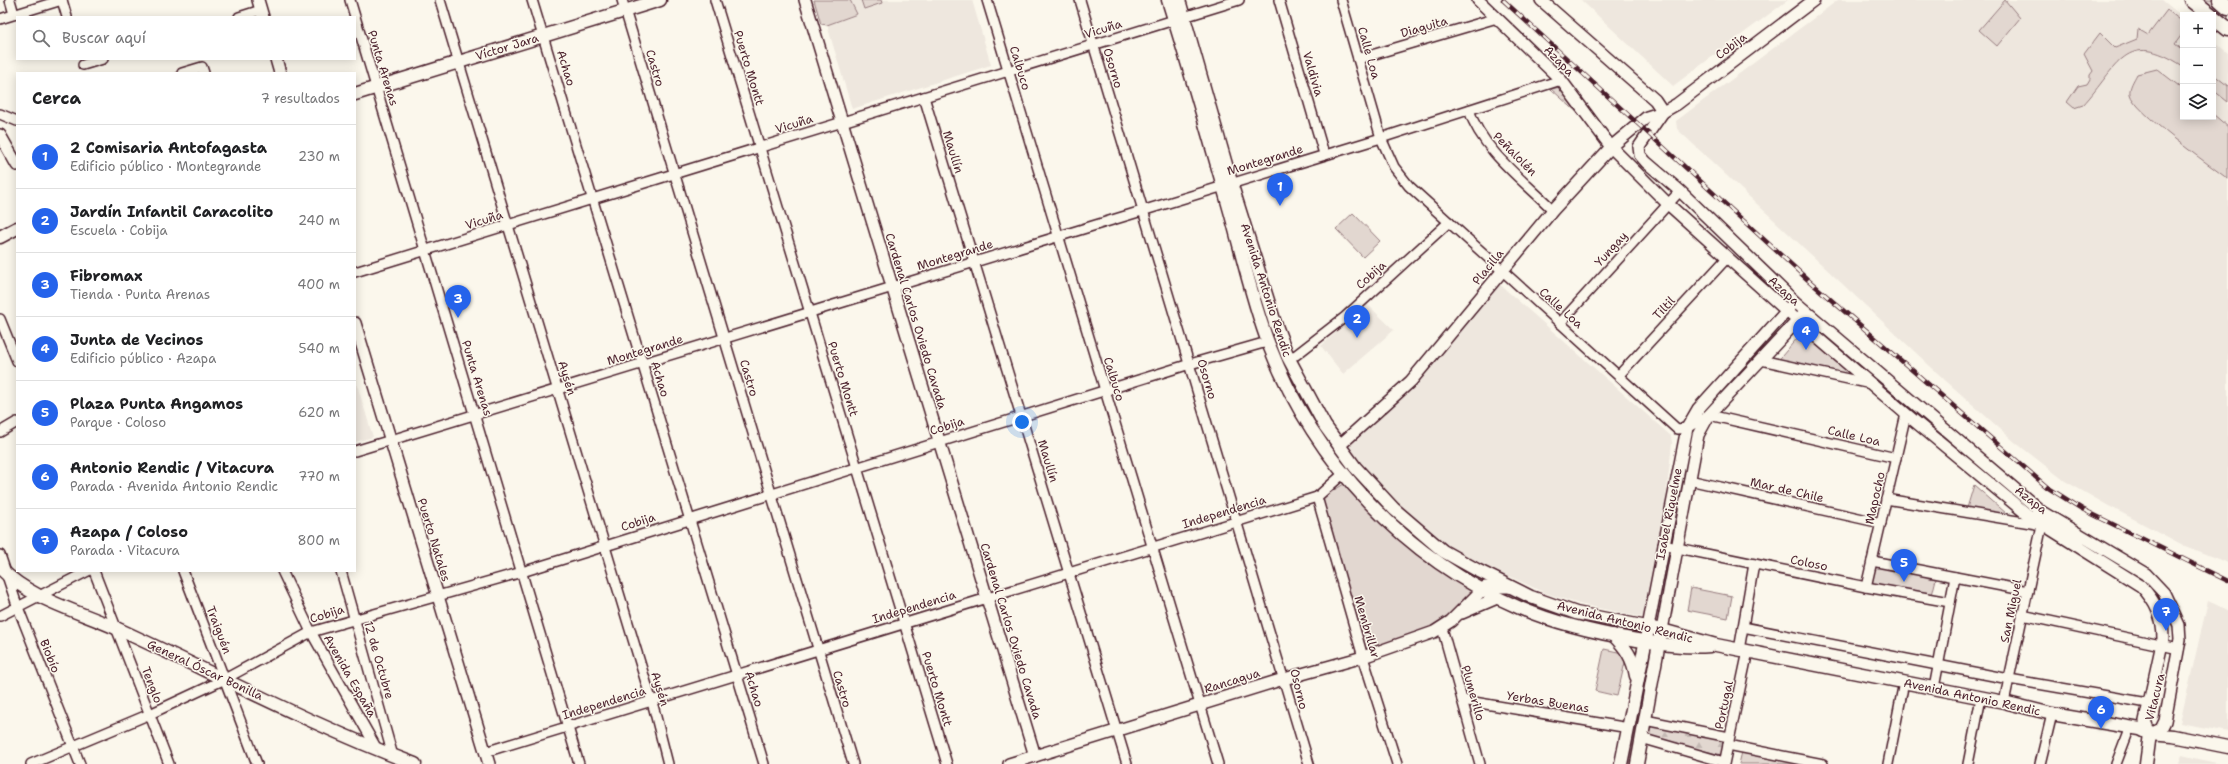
<!DOCTYPE html>
<html lang="es">
<meta charset="utf-8">
<style>
:root{--surface:#fff;--page:#f2f2f2;--text:#202124;--muted:#757577;--line:#e0e0e0;--accent:#2563eb}
body{margin:0;font-family:"Shantell Sans",sans-serif;background:var(--page);color:var(--text)}
.controls{position:absolute;right:12px;top:12px;display:grid;overflow:hidden;border-radius:0px;box-shadow:0 2px 10px #0003}
.controls button{width:36px;height:36px;display:grid;place-items:center;padding:0;border:0;border-bottom:1px solid var(--line);background:var(--surface);color:var(--text);font:20px sans-serif}
.you{position:absolute;left:1022px;top:422px;width:14px;height:14px;margin:-10px;border:3px solid #fff;border-radius:50%;background:#1a73e8;box-shadow:0 0 0 6px #1a73e833}
.badge{display:grid;place-items:center;width:26px;height:26px;border-radius:50%;background:var(--accent);color:#fff;font-size:13px;font-weight:700}
.pin{position:absolute;translate:-50% -33px;filter:drop-shadow(0 1px 2px #0008)}
.pin::after{content:'';position:absolute;top:21px;width:14px;height:12px;background:inherit;clip-path:polygon(0 0,100% 0,50% 100%)}
.list{margin:0;padding:0;list-style:none}
h2{display:flex;justify-content:space-between;align-items:center;height:52px;margin:0;padding:0 16px;font-size:17px}
h2 small{font-size:13px;font-weight:400;color:var(--muted)}
.list li{display:grid;grid-template-columns:26px 1fr auto;gap:12px;align-items:center;box-sizing:border-box;height:64px;padding:0 16px;border-top:1px solid var(--line)}
.list b{display:block;font-size:15px;white-space:nowrap}
.list p{margin:0;font-size:13px;white-space:nowrap;color:var(--muted)}
.list em{font-size:13px;font-style:normal;color:var(--muted)}
.icon{flex:none;width:22px;height:22px;fill:none;stroke:currentColor;stroke-width:2;stroke-linecap:round;stroke-linejoin:round}
.map{position:relative;flex:none;width:2228px;height:764px;overflow:hidden}
.search{position:absolute;background:var(--surface);box-shadow:0 2px 10px #0003;left:16px;top:16px;width:340px;height:44px;display:flex;align-items:center;gap:10px;box-sizing:border-box;padding:0 14px;border-radius:0px;color:var(--muted);font-size:15px}
.panel{position:absolute;background:var(--surface);box-shadow:0 2px 10px #0003;left:16px;top:72px;width:340px;height:500px;border-radius:0px}
.map>svg:first-child{display:block}
.built{fill:#eee7de}
.green{fill:#e2d7d0;stroke:#967b7e}
.forest{fill:url(#forest-firs);stroke:#967b7e}
.lines{fill:none;stroke-linecap:round;stroke-linejoin:round}
.minor-casing{stroke:#4a1f2b;stroke-width:12}
.tertiary-casing{stroke:#4a1f2b;stroke-width:14}
.secondary-casing{stroke:#4a1f2b;stroke-width:15}
.primary-casing{stroke:#4a1f2b;stroke-width:17}
.minor{stroke:#fbf7ec;stroke-width:9}
.tertiary{stroke:#fbf7ec;stroke-width:11}
.secondary{stroke:#fbf7ec;stroke-width:12}
.primary{stroke:#fbf7ec;stroke-width:14}
.rail-casing{stroke:#4a1f2b;stroke-width:4.5}
.rail{stroke:#fbf7ec;stroke-width:3;stroke-dasharray:9;stroke-linecap:butt}
.labels{text-anchor:middle;stroke-width:3;stroke-linejoin:round;paint-order:stroke}
.street-label{font-size:12px;fill:#4a1f2b;stroke:#fbf7ec}
</style>
<div class="map">
<svg width="2228" height="764" viewBox="0 0 2228 764">
<defs>
<pattern id="forest-firs" width="22" height="20" patternUnits="userSpaceOnUse"><rect width="22" height="20" fill="#e2d7d0"/><path d="M5 1l3.5 6h-7zM16 11l3.5 6h-7z" fill="#c3b8b3"/></pattern>
</defs>
<rect width="100%" height="100%" fill="#fbf7ec"/>
<filter id="ink" filterUnits="userSpaceOnUse"><feTurbulence type="fractalNoise" baseFrequency=".025" numOctaves="2"/><feDisplacementMap in="SourceGraphic" scale="8" xChannelSelector="R" yChannelSelector="G"/><feConvolveMatrix kernelMatrix="1 2 1 2 8 2 1 2 1" color-interpolation-filters="sRGB"/></filter>
<g filter="url(#ink)">
<g class="built">
<path d="M850 0H972L991 65 852 109 827 25 857 14Z"/>
<path d="M1581 0H1788L1673 86Z"/>
<path d="M1838 0H2162L2183 17V117H2213V41L2228 53V563L2185 546 2107 505 2065 481 2016 443 1946 381 1677 129 1676 121Z"/>
<path d="M1497 282 1671 436 1672 443 1661 543 1645 618 1579 604 1545 593 1511 577 1477 569 1418 528 1342 446 1412 382Z"/>
<path d="M1367 304 1394 330 1343 374 1321 346Z"/>
<path d="M355 378 373 437 355 442Z"/>
<path d="M2208 601 2228 610V732L2180 723Z"/>
<path d="M2182 755 2220 764H2179Z"/>
</g>
<g class="green">
<path d="M814 0H850L857 14 827 25 821 24Z"/>
<path d="M861 0H881L882 3 864 9Z"/>
<path d="M2005 0 2020 18 1997 46 1979 30Z"/>
<path d="M2204 0H2215L2228 10V19Z"/>
<path d="M2167 10 2183 22V33L2175 44 2183 50V66C2125 28 2118 67 2083 105L2074 108 2067 102 2078 86 2087 84 2090 79V75L2093 71 2084 54 2100 33 2115 48 2137 39 2138 29 2148 35Z"/>
<path d="M2157 69 2183 89V117H2213V114L2228 127V179C2211 166 2133 111 2130 94 2129 87 2134 80 2137 74Z"/>
<path d="M2213 74 2228 86V102L2213 90Z"/>
<path d="M1560 87 1589 123 1551 89Z"/>
<path d="M1353 213 1380 241 1363 257 1336 229Z"/>
<path d="M1784 320 1787 323 1710 407 1706 404Z"/>
<path d="M1804 330 1857 377 1776 363Z"/>
<path d="M1344 484 1381 522 1474 590 1440 625 1366 651 1321 498Z"/>
<path d="M1974 485 2007 514 1967 508Z"/>
<path d="M1875 565 1936 579 1932 595 1872 585Z"/>
<path d="M1691 588 1732 596 1728 618 1687 610Z"/>
<path d="M1604 649 1627 654 1617 696 1595 691Z"/>
<path d="M1638 716 1641 727 1633 764H1629Z"/>
<path d="M1742 752 1801 764H1739Z"/>
</g>
<path class="forest" d="M1651 726 1725 738 1722 755 1648 738Z"/>
<g class="lines">
<g class="minor-casing">
<g id="minor">
<path d="M10 0 14 14"/>
<path d="M62 0 67 17"/>
<path d="M350 0 579 764"/>
<path d="M440 0 654 709 668 764"/>
<path d="M532 0 764 764"/>
<path d="M622 0 853 764"/>
<path d="M715 0 947 764"/>
<path d="M987 0 1218 764"/>
<path d="M1080 0 1309 764"/>
<path d="M1279 0 1324 154"/>
<path d="M1341 0 1381 138 1394 167 1409 186 1677 429 1687 428 1709 415 1896 458"/>
<path d="M239 17 261 10"/>
<path d="M0 19 62 0"/>
<path d="M1358 59 1497 18"/>
<path d="M83 65 103 59"/>
<path d="M182 73 202 67 204 73"/>
<path d="M924 97 1127 764"/>
<path d="M1469 110C1482 150 1523 180 1553 210"/>
<path d="M0 114 17 121"/>
<path d="M355 272 1239 0"/>
<path d="M0 319 17 361"/>
<path d="M1560 323 1680 191"/>
<path d="M1288 357 1296 355 1345 317 1449 222"/>
<path d="M1761 360 1871 384"/>
<path d="M1619 375 1727 258"/>
<path d="M0 432 17 422"/>
<path d="M355 451 1381 138 1561 80"/>
<path d="M1689 480 1881 523"/>
<path d="M1317 497 1363 657 1397 764"/>
<path d="M1886 499 2042 525 2004 702"/>
<path d="M1663 545 1866 587 1950 602"/>
<path d="M0 555 17 605 80 764"/>
<path d="M1872 561 2028 591"/>
<path d="M94 571 169 764"/>
<path d="M183 571 257 764"/>
<path d="M282 571 311 632 377 749"/>
<path d="M341 571 393 756"/>
<path d="M1866 587 1906 414"/>
<path d="M2022 615 2179 649"/>
<path d="M0 616 88 571"/>
<path d="M1743 627 2009 679 2148 703"/>
<path d="M1442 628 1480 764"/>
<path d="M1739 650 1754 564"/>
<path d="M1934 688 1955 577"/>
<path d="M1462 700 1629 728"/>
<path d="M1645 720 1729 737"/>
<path d="M1641 738 1724 762"/>
<path d="M1728 745 1823 764"/>
<path d="M485 752 1317 497 1343 474"/>
<path d="M31 764 150 714 223 680 311 632 522 572 1190 364 1267 342"/>
<path d="M1724 764 1748 651"/>
<path d="M1888 764 1904 682"/>
<path d="M1968 764 1981 698"/>
<path d="M2040 764 2052 714"/>
<path d="M2116 764 2130 727"/>
</g>
</g>
<g class="tertiary-casing">
<g id="tertiary">
<path d="M258 0 263 17"/>
<path d="M805 0 1035 756"/>
<path d="M1478 0 1561 80 1611 147 1668 204 1798 321 1906 414 2028 515 2141 586C2156 602 2163 617 2163 639L2145 721 2150 734 2161 729 2165 721 2180 640 2179 625 2164 593 2146 574 2042 512 1795 302 1680 191 1646 162 1640 155 1639 147 1663 112"/>
<path d="M1541 0 1655 100 1663 112"/>
<path d="M276 59 280 73"/>
<path d="M0 135 17 165"/>
<path d="M355 323 489 764"/>
<path d="M1339 446 1411 381 1553 210 1611 147 1647 117 1663 112 1677 104 1814 0"/>
<path d="M1462 613 1497 598"/>
<path d="M1648 627 1687 428 1698 409 1792 305"/>
<path d="M1662 630 1698 435 1709 415 1802 316"/>
<path d="M1009 764 1277 681 1363 657 1434 632 1451 621 1485 587H1509"/>
</g>
</g>
<g class="secondary-casing">
<g id="secondary">
<path d="M1168 0C1190 70 1210 140 1230 211 1242 254 1253 304 1269 345 1314 461 1405 559 1520 608 1557 624 1597 633 1637 640 1661 644 1685 648 1710 646"/>
<path d="M1179 0 1233 189 1275 323 1288 357 1325 426 1355 467 1394 509 1443 551 1477 570 1531 597 1576 613 1662 630 1716 645 2004 702 2052 714 2140 729 2150 734 2173 736 2228 747"/>
<path d="M355 94 660 0"/>
<path d="M0 237 17 228"/>
<path d="M0 568C31 600 79 611 118 629 216 674 313 726 415 764"/>
<path d="M1613 635C1626 648 1633 658 1636 676"/>
<path d="M1621 764 1647 634"/>
<path d="M1637 764 1660 637"/>
<path d="M2146 764 2150 734"/>
</g>
</g>
<g class="primary-casing">
<g id="primary">
<path d="M2192 0 2211 15"/>
<path d="M2220 0 2228 7"/>
<path d="M2213 17 2228 29"/>
</g>
</g>
<use href="#minor" class="minor"/>
<use href="#tertiary" class="tertiary"/>
<use href="#secondary" class="secondary"/>
<use href="#primary" class="primary"/>
<g class="rail-casing">
<path id="rail" d="M1503 0 1807 279 2047 487 2082 509 2228 581"/>
</g>
<use href="#rail" class="rail"/>
</g>
</g>
<g class="labels">
<g class="street-label">
<text transform="translate(1424 27) rotate(-16)" y="4">Diaguita</text>
<text transform="translate(1103 29) rotate(-17)" y="4">Vicuña</text>
<text transform="translate(1731 46) rotate(-37)" y="4">Cobija</text>
<text transform="translate(507 47) rotate(-17)" y="4">Víctor Jara</text>
<text transform="translate(1369 53) rotate(74)" y="4">Calle Loa</text>
<text transform="translate(1559 61) rotate(46)" y="4">Azapa</text>
<text transform="translate(383 68) rotate(73)" y="4">Punta Arenas</text>
<text transform="translate(566 68) rotate(73)" y="4">Achao</text>
<text transform="translate(655 68) rotate(73)" y="4">Castro</text>
<text transform="translate(749 68) rotate(73)" y="4">Puerto Montt</text>
<text transform="translate(1020 68) rotate(73)" y="4">Calbuco</text>
<text transform="translate(1113 68) rotate(73)" y="4">Osorno</text>
<text transform="translate(1313 74) rotate(74)" y="4">Valdivia</text>
<text transform="translate(794 124) rotate(-17)" y="4">Vicuña</text>
<text transform="translate(953 152) rotate(73)" y="4">Maullín</text>
<text transform="translate(1515 154) rotate(45)" y="4">Peñalolén</text>
<text transform="translate(1265 160) rotate(-17)" y="4">Montegrande</text>
<text transform="translate(484 220) rotate(-17)" y="4">Vicuña</text>
<text transform="translate(1611 249) rotate(-48)" y="4">Yungay</text>
<text transform="translate(955 255) rotate(-17)" y="4">Montegrande</text>
<text transform="translate(1488 267) rotate(-51)" y="4">Placilla</text>
<text transform="translate(1371 275) rotate(-42)" y="4">Cobija</text>
<text transform="translate(1266 290) rotate(72)" y="4">Avenida Antonio Rendic</text>
<text transform="translate(1784 291) rotate(42)" y="4">Azapa</text>
<text transform="translate(1561 308) rotate(42)" y="4">Calle Loa</text>
<text transform="translate(1664 308) rotate(-47)" y="4">Tiltil</text>
<text transform="translate(916 321) rotate(73)" y="4">Cardenal Carlos Oviedo Cavada</text>
<text transform="translate(645 350) rotate(-17)" y="4">Montegrande</text>
<text transform="translate(477 378) rotate(73)" y="4">Punta Arenas</text>
<text transform="translate(567 378) rotate(73)" y="4">Aysén</text>
<text transform="translate(749 378) rotate(73)" y="4">Castro</text>
<text transform="translate(660 379) rotate(73)" y="4">Achao</text>
<text transform="translate(843 379) rotate(73)" y="4">Puerto Montt</text>
<text transform="translate(1114 379) rotate(73)" y="4">Calbuco</text>
<text transform="translate(1207 379) rotate(73)" y="4">Osorno</text>
<text transform="translate(947 426) rotate(-17)" y="4">Cobija</text>
<text transform="translate(1854 436) rotate(13)" y="4">Calle Loa</text>
<text transform="translate(1048 461) rotate(73)" y="4">Maullín</text>
<text transform="translate(1787 490) rotate(13)" y="4">Mar de Chile</text>
<text transform="translate(1875 498) rotate(-77)" y="4">Mapocho</text>
<text transform="translate(2031 500) rotate(38)" y="4">Azapa</text>
<text transform="translate(1224 512) rotate(-17)" y="4">Independencia</text>
<text transform="translate(1669 514) rotate(-79)" y="4">Isabel Riquelme</text>
<text transform="translate(638 522) rotate(-18)" y="4">Cobija</text>
<text transform="translate(434 540) rotate(73)" y="4">Puerto Natales</text>
<text transform="translate(1809 563) rotate(11)" y="4">Coloso</text>
<text transform="translate(914 607) rotate(-17)" y="4">Independencia</text>
<text transform="translate(2011 611) rotate(-78)" y="4">San Miguel</text>
<text transform="translate(327 614) rotate(-17)" y="4">Cobija</text>
<text transform="translate(1625 622) rotate(14)" y="4">Avenida Antonio Rendic</text>
<text transform="translate(1367 627) rotate(74)" y="4">Membrillar</text>
<text transform="translate(219 630) rotate(69)" y="4">Traiguén</text>
<text transform="translate(1011 631) rotate(73)" y="4">Cardenal Carlos Oviedo Cavada</text>
<text transform="translate(50 656) rotate(68)" y="4">Biobío</text>
<text transform="translate(379 660) rotate(74)" y="4">12 de Octubre</text>
<text transform="translate(205 670) rotate(25)" y="4">General Óscar Bonilla</text>
<text transform="translate(350 676) rotate(60)" y="4">Avenida España</text>
<text transform="translate(1232 681) rotate(-17)" y="4">Rancagua</text>
<text transform="translate(152 685) rotate(69)" y="4">Tenglo</text>
<text transform="translate(660 689) rotate(73)" y="4">Aysén</text>
<text transform="translate(754 689) rotate(73)" y="4">Achao</text>
<text transform="translate(842 689) rotate(73)" y="4">Castro</text>
<text transform="translate(937 689) rotate(73)" y="4">Puerto Montt</text>
<text transform="translate(1299 689) rotate(76)" y="4">Osorno</text>
<text transform="translate(1473 693) rotate(74)" y="4">Plumerillo</text>
<text transform="translate(1972 697) rotate(12)" y="4">Avenida Antonio Rendic</text>
<text transform="translate(2155 697) rotate(-76)" y="4">Vitacura</text>
<text transform="translate(1548 702) rotate(9)" y="4">Yerbas Buenas</text>
<text transform="translate(604 703) rotate(-17)" y="4">Independencia</text>
<text transform="translate(1724 705) rotate(-78)" y="4">Portugal</text>
</g>
</g>
</svg>
<div class="controls">
<button>+</button>
<button>−</button>
<button><svg class="icon" aria-label="layers" viewBox="0 0 24 24"><path d="M12 4l9 5-9 5-9-5zM3 14l9 5 9-5"/></svg></button>
</div>
<div class="you"></div>
<div class="pin badge" style="left:1280px;top:206px">1</div>
<div class="pin badge" style="left:1357px;top:338px">2</div>
<div class="pin badge" style="left:458px;top:318px">3</div>
<div class="pin badge" style="left:1806px;top:350px">4</div>
<div class="pin badge" style="left:1904px;top:582px">5</div>
<div class="pin badge" style="left:2101px;top:729px">6</div>
<div class="pin badge" style="left:2166px;top:631px">7</div>
<div class="search"><svg class="icon" aria-label="search" viewBox="0 0 24 24"><circle cx="10" cy="10" r="6"/><path d="M15 15l6 6"/></svg>Buscar aquí</div>
<section class="panel">
<h2>Cerca<small>7 resultados</small></h2>
<ul class="list">
<li><span class="badge">1</span><div><b>2 Comisaria Antofagasta</b><p>Edificio público · Montegrande</p></div><em>230 m</em></li>
<li><span class="badge">2</span><div><b>Jardín Infantil Caracolito</b><p>Escuela · Cobija</p></div><em>240 m</em></li>
<li><span class="badge">3</span><div><b>Fibromax</b><p>Tienda · Punta Arenas</p></div><em>400 m</em></li>
<li><span class="badge">4</span><div><b>Junta de Vecinos</b><p>Edificio público · Azapa</p></div><em>540 m</em></li>
<li><span class="badge">5</span><div><b>Plaza Punta Angamos</b><p>Parque · Coloso</p></div><em>620 m</em></li>
<li><span class="badge">6</span><div><b>Antonio Rendic / Vitacura</b><p>Parada · Avenida Antonio Rendic</p></div><em>770 m</em></li>
<li><span class="badge">7</span><div><b>Azapa / Coloso</b><p>Parada · Vitacura</p></div><em>800 m</em></li>
</ul>
</section>
</div>
